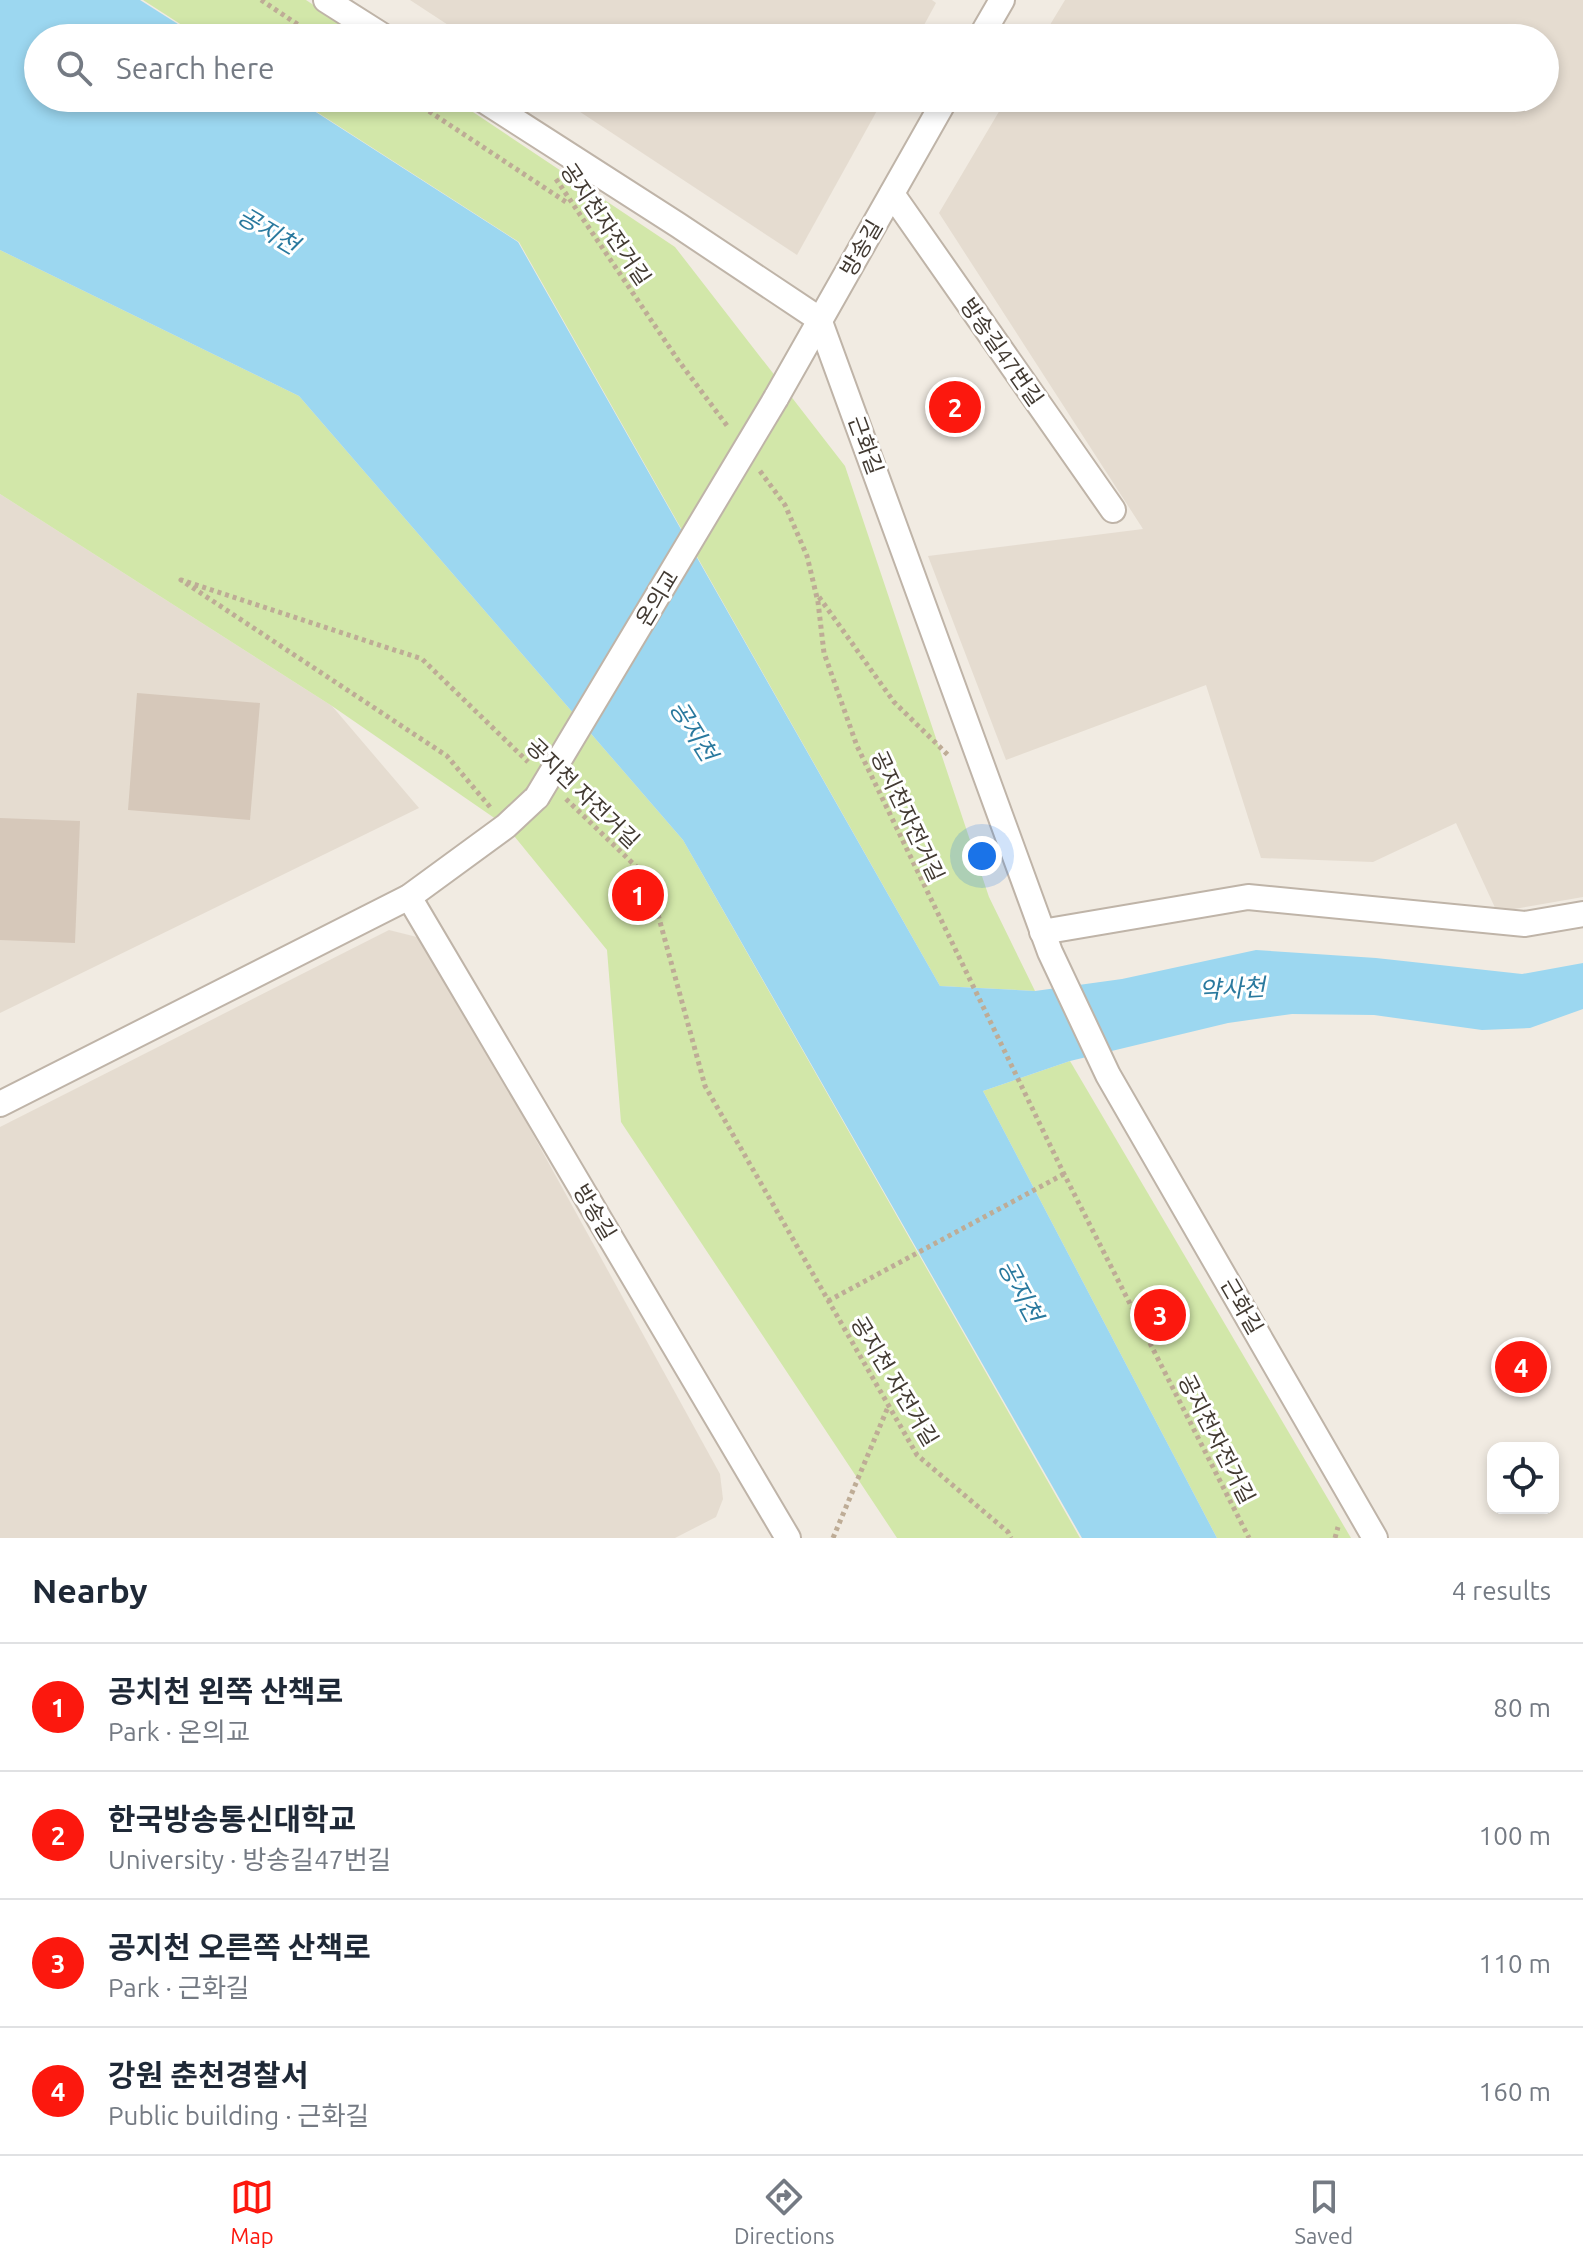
<!DOCTYPE html>
<meta charset="utf-8">
<style>
:root{--surface:#fff;--page:#f6f6f7;--text:#1f2937;--muted:#747a83;--line:#e0e1e3;--accent:#fc180e}
body{margin:0;font-family:Ubuntu,"Noto Sans KR",sans-serif;background:var(--page);color:var(--text)}
.controls{position:absolute;right:24px;bottom:24px;display:grid;overflow:hidden;border-radius:16px;box-shadow:0 4px 12px #0003}
.controls button{width:72px;height:72px;display:grid;place-items:center;padding:0;border:0;border-bottom:2px solid var(--line);background:var(--surface);color:var(--text);font:40px sans-serif}
.you{position:absolute;left:982px;top:856px;width:28px;height:28px;margin:-20px;border:6px solid #fff;border-radius:50%;background:#1a73e8;box-shadow:0 0 0 12px #1a73e833}
.badge{display:grid;place-items:center;width:52px;height:52px;border-radius:50%;background:var(--accent);color:#fff;font-size:26px;font-weight:700}
.pin{position:absolute;translate:-50% -50%;border:4px solid #fff;box-shadow:0 2px 8px #0006}
.list{margin:0;padding:0;list-style:none}
h2{display:flex;justify-content:space-between;align-items:center;height:104px;margin:0;padding:0 32px;font-size:34px}
h2 small{font-size:26px;font-weight:400;color:var(--muted)}
.list li{display:grid;grid-template-columns:52px 1fr auto;gap:24px;align-items:center;box-sizing:border-box;height:128px;padding:0 32px;border-top:2px solid var(--line)}
.list b{display:block;font-size:30px;white-space:nowrap}
.list p{margin:0;font-size:26px;white-space:nowrap;color:var(--muted)}
.list em{font-size:26px;font-style:normal;color:var(--muted)}
.icon{flex:none;width:44px;height:44px;fill:none;stroke:currentColor;stroke-width:2;stroke-linecap:round;stroke-linejoin:round}
.map{position:relative;flex:none;width:1583px;height:1538px;overflow:hidden}
.search{position:absolute;background:var(--surface);box-shadow:0 4px 12px #0003;left:24px;right:24px;top:24px;height:88px;display:flex;align-items:center;gap:20px;box-sizing:border-box;padding:0 28px;border-radius:44px;color:var(--muted);font-size:30px}
.sheet{height:616px;background:var(--surface)}
nav{display:flex;justify-content:space-around;align-items:center;box-sizing:border-box;height:112px;border-top:2px solid var(--line);background:var(--surface);font-size:22px;color:var(--muted)}
nav a{display:grid;justify-items:center;gap:4px}
nav .on{color:var(--accent)}
.map>svg:first-child{display:block}
.residential{fill:#e5dcd0}
.green{fill:#d2e7a9}
.water{fill:#9cd7f0}
.building{fill:#d6c8ba}
.lines{fill:none;stroke-linecap:round;stroke-linejoin:round}
.street-casing{stroke:#bfb4a8;stroke-width:28}
.path{stroke:#beac96;stroke-width:5;stroke-dasharray:4 4;stroke-linecap:butt}
.street{stroke:#fff;stroke-width:24}
.street-bridge-casing{stroke:#bfb4a8;stroke-width:28;stroke-linecap:butt}
.street-bridge{stroke:#fff;stroke-width:24}
.labels{text-anchor:middle;stroke-width:6;stroke-linejoin:round;paint-order:stroke}
.street-label{font-size:22px;fill:#423a32;stroke:#fff}
.water-label{font-size:24px;font-style:italic;fill:#29799e;stroke:#fff}
</style>
<div class="map">
<svg width="1583" height="1538" viewBox="0 0 1583 1538">
<rect width="100%" height="100%" fill="#f1ebe2"/>
<g class="residential">
<path d="M410 0H932L936 3 917 38H468Z"/>
<path d="M1065 0H1583V897L1497 912 1456 823 1373 862 1261 858 1206 685 1006 760 928 556 1143 529 939 213 1007 98H1545V38H1042Z"/>
<path d="M559 98H884L797 255Z"/>
<path d="M0 494 332 706 419 808 0 1013Z"/>
<path d="M389 930 421 938 433 953 720 1474 723 1499 716 1517 675 1538H0V1127Z"/>
</g>
<g class="green">
<path d="M143 0H306L363 38H202Z"/>
<path d="M295 98H452L675 247 845 466 989 897 1035 991 940 986 519 242Z"/>
<path d="M0 250 299 396 683 840 1080 1538H897L621 1122 607 950 506 826 332 706 0 494Z"/>
<path d="M1070 1061 1351 1538H1217L983 1091Z"/>
</g>
<path class="water" d="M0 0H140L200 38H38V98H294L518 242 940 986 1035 991 1122 979 1256 950 1376 958 1522 974 1583 963V1009L1530 1028 1482 1030 1374 1015 1292 1014 1228 1023 1070 1061 983 1091 1217 1538H1082L683 840 299 396 0 250Z"/>
<g class="building">
<path d="M137 693 260 703 250 820 128 810Z"/>
<path d="M0 818 80 821 75 943 0 940Z"/>
</g>
<g class="lines">
<g class="street-casing">
<g id="street">
<path d="M326 0 386 38"/>
<path d="M980 38 1002 0"/>
<path d="M480 98 678 225 819 319 1050 952 1108 1075 1375 1538"/>
<path d="M892 194 1113 510"/>
<path d="M776 398 946 98"/>
<path d="M409 897 788 1538"/>
<path d="M1042 932 1248 897 1525 924 1583 914"/>
<path d="M0 1104 409 897 506 826 537 797"/>
</g>
</g>
<g class="path">
<path d="M261 0 318 38"/>
<path d="M409 98 569 204"/>
<path d="M556 179 678 360 728 427"/>
<path d="M760 471 785 505 807 556 818 602 824 653 857 746 1064 1174 1249 1538"/>
<path d="M819 597 894 702 949 756"/>
<path d="M566 799 648 878 705 1086 917 1455 1008 1532 1011 1538"/>
<path d="M490 807 447 756 181 580 422 659 528 762"/>
<path d="M828 1301 1064 1174"/>
<path d="M833 1538 888 1407"/>
<path d="M1335 1538 1338 1527"/>
</g>
<use href="#street" class="street"/>
<g class="street-bridge-casing">
<path id="street-bridge" d="M537 797 776 398"/>
</g>
<use href="#street-bridge" class="street-bridge"/>
</g>
<g class="labels">
<g class="street-label">
<text transform="translate(606 224) rotate(56)" y="8">공지천자전거길</text>
<text transform="translate(861 248) rotate(-60)" y="8">방송길</text>
<text transform="translate(1002 352) rotate(55)" y="8">방송길47번길</text>
<text transform="translate(866 445) rotate(70)" y="8">근화길</text>
<text transform="translate(657 598) rotate(-59)" y="8">온의교</text>
<text transform="translate(583 793) rotate(44)" y="8">공지천 자전거길</text>
<text transform="translate(908 816) rotate(65)" y="8">공지천자전거길</text>
<text transform="translate(595 1212) rotate(59)" y="8">방송길</text>
<text transform="translate(1242 1306) rotate(60)" y="8">근화길</text>
<text transform="translate(895 1381) rotate(59)" y="8">공지천 자전거길</text>
<text transform="translate(1217 1439) rotate(63)" y="8">공지천자전거길</text>
</g>
<g class="water-label">
<text transform="translate(268 231) rotate(31)" y="8">공지천</text>
<text transform="translate(693 731) rotate(58)" y="8">공지천</text>
<text transform="translate(1232 989) rotate(-3)" y="8">약사천</text>
<text transform="translate(1020 1291) rotate(62)" y="8">공지천</text>
</g>
</g>
</svg>
<div class="controls">
<button><svg class="icon" aria-label="locate" viewBox="0 0 24 24"><circle cx="12" cy="12" r="6"/><path d="M12 2v4M12 18v4M2 12h4M18 12h4"/></svg></button>
</div>
<div class="you"></div>
<div class="pin badge" style="left:638px;top:895px">1</div>
<div class="pin badge" style="left:955px;top:407px">2</div>
<div class="pin badge" style="left:1160px;top:1315px">3</div>
<div class="pin badge" style="left:1521px;top:1367px">4</div>
<div class="search"><svg class="icon" aria-label="search" viewBox="0 0 24 24"><circle cx="10" cy="10" r="6"/><path d="M15 15l6 6"/></svg>Search here</div>
</div>
<section class="sheet">
<h2>Nearby<small>4 results</small></h2>
<ul class="list">
<li><span class="badge">1</span><div><b>공치천 왼쪽 산책로</b><p>Park · 온의교</p></div><em>80 m</em></li>
<li><span class="badge">2</span><div><b>한국방송통신대학교</b><p>University · 방송길47번길</p></div><em>100 m</em></li>
<li><span class="badge">3</span><div><b>공지천 오른쪽 산책로</b><p>Park · 근화길</p></div><em>110 m</em></li>
<li><span class="badge">4</span><div><b>강원 춘천경찰서</b><p>Public building · 근화길</p></div><em>160 m</em></li>
</ul>
</section>
<nav>
<a class="on"><svg class="icon" aria-label="map" viewBox="0 0 24 24"><path d="M3 6l6-2 6 2 6-2v14l-6 2-6-2-6 2zM9 4v14M15 6v14"/></svg>Map</a>
<a><svg class="icon" aria-label="directions" viewBox="0 0 24 24"><path d="M12 3l9 9-9 9-9-9zM9 14v-3h6M13 9l2 2-2 2"/></svg>Directions</a>
<a><svg class="icon" aria-label="saved" viewBox="0 0 24 24"><path d="M7 4h10v16l-5-4-5 4z"/></svg>Saved</a>
</nav>
